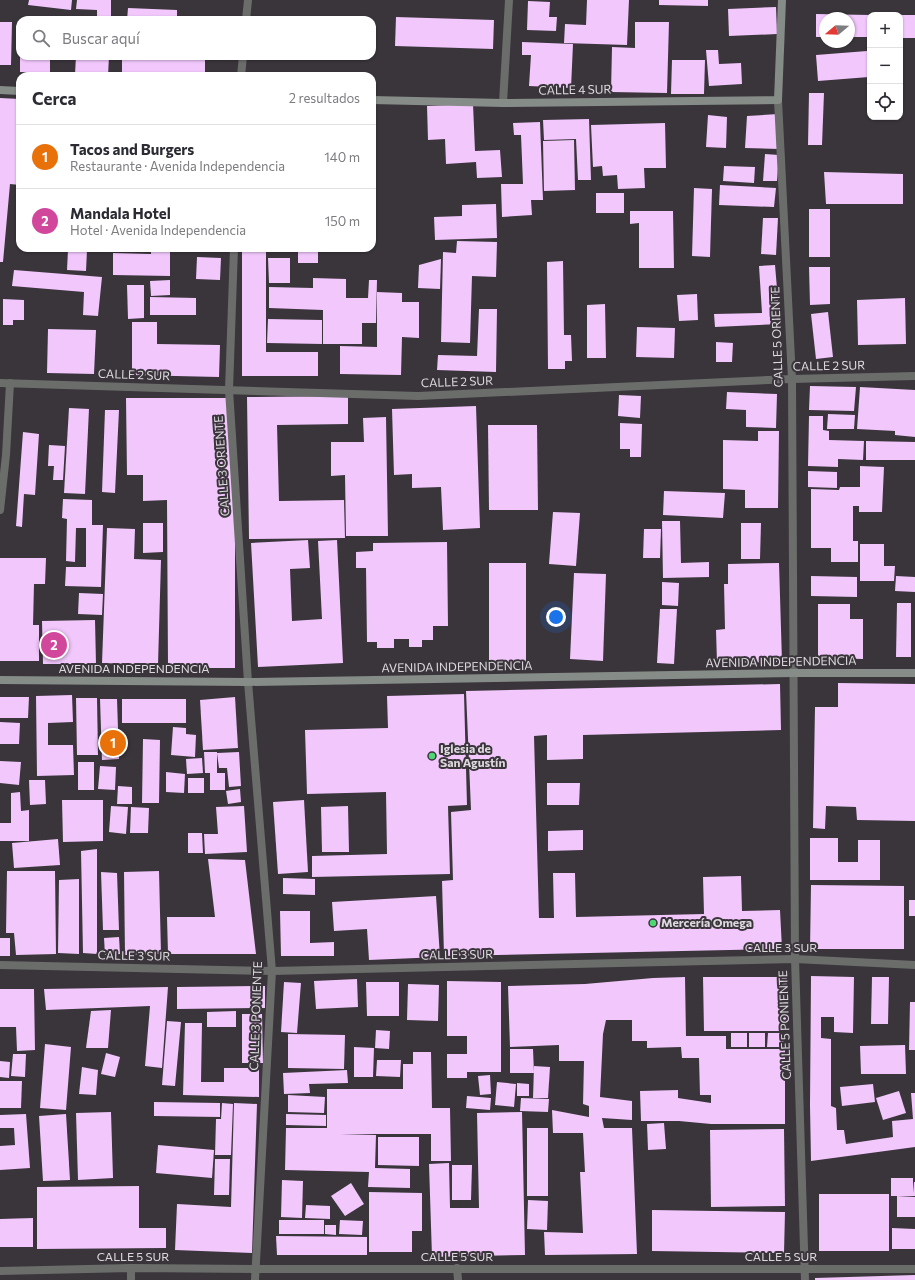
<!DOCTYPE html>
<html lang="es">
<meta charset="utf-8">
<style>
:root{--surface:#fff;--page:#f2f2f3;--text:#2b2b33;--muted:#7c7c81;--line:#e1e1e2;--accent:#d93025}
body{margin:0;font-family:Commissioner,sans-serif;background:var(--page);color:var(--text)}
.controls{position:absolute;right:12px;top:12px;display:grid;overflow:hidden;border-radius:8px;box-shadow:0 1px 3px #0004}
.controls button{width:36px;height:36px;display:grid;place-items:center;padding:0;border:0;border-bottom:1px solid var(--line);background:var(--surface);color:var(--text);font:20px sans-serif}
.compass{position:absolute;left:819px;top:12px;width:36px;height:36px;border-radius:50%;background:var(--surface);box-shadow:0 1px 3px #0004;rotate:251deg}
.you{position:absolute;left:556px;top:617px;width:14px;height:14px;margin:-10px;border:3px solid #fff;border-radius:50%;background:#1a73e8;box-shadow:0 0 0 6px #1a73e833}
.badge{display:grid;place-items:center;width:26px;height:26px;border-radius:50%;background:var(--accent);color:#fff;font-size:13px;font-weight:700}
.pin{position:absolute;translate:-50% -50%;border:2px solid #fff;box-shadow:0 1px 4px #0006}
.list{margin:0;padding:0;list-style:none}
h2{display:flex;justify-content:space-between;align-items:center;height:52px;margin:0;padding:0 16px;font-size:17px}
h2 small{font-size:13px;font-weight:400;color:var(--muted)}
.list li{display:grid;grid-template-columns:26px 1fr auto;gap:12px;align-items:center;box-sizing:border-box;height:64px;padding:0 16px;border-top:1px solid var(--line)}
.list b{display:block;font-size:15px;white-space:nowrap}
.list p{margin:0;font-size:13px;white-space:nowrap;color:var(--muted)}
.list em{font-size:13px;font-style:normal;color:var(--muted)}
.icon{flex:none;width:22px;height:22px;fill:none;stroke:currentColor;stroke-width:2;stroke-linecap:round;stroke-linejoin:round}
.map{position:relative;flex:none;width:915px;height:1280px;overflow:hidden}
.search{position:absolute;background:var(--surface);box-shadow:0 1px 3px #0004;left:16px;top:16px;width:360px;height:44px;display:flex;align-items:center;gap:10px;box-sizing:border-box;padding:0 14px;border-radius:12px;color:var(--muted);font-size:15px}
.panel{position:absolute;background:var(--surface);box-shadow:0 1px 3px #0004;left:16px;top:72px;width:360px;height:180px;border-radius:12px}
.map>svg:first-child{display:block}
.building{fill:#f1c7fc}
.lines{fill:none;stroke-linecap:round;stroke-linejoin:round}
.lane{stroke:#6a6d6a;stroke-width:8}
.street{stroke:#6a6d6a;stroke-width:8}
.secondary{stroke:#868c87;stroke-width:8}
.poi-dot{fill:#4fd675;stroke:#3a343b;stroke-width:1.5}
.labels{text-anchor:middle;stroke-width:4;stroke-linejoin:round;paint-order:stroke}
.street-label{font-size:12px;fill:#ddd9de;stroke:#3a343b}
.poi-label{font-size:12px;font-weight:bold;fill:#ddd9de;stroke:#3a343b;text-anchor:start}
</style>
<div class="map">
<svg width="915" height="1280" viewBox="0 0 915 1280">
<rect width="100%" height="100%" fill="#3a343b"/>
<g class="building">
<path d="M29 0H72L71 10 28 5Z"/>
<path d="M77 0H111V20H97V10L76 9Z"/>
<path d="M587 0H629L627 45 564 43 565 24 586 25Z"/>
<path d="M659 0H708V6L659 5Z"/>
<path d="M528 1 550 2 549 17H557L556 31 527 30Z"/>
<path d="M776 7 777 34 729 36 728 9Z"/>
<path d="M128 8 177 10V20H127Z"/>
<path d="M816 14 870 15V37H849V18H825V37H816Z"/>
<rect x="900" y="15" width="15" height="23"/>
<path d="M396 17 494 20 493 49 395 46Z"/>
<path d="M0 22H12L11 65H0Z"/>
<path d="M635 22H669L667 93 611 92 612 47 635 48Z"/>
<path d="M522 42 573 44 571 88 529 86 531 55H522Z"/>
<path d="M706 50H718L719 64 741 63 742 84 709 86Z"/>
<path d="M867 51 869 77 818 81 816 55Z"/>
<path d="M20 56H50V73L20 72Z"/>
<path d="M76 56 95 57V56H109L108 76 75 74Z"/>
<path d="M122 56 153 58V56H205V76H122Z"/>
<path d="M672 60H705L704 94H671Z"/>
<path d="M809 93H824L822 145H808Z"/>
<path d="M0 98 20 99V185L10 184 3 262H0Z"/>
<path d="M473 104 475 151 500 150 502 177 477 178 476 162 446 164 445 139 428 140 427 106Z"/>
<path d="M778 114 779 149 745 148 747 116Z"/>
<path d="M708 115 727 117 726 148 706 147Z"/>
<path d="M589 119 591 180H578L576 139 544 140 543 120Z"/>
<path d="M540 122 543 200H531L532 215 502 217 501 184H523L521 135H514L513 123Z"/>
<path d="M665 123 666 168H644L645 188 618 189 617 175 603 176 602 166 593 167 591 125Z"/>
<path d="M574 140 575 190 544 191 543 141Z"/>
<path d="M765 154 779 155 777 181H763Z"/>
<path d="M724 166 755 167 754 183 723 181Z"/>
<path d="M824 172 903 174V204H826Z"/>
<path d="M720 185 776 188 774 207 719 205Z"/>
<path d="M694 188 712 189 710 257 692 256Z"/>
<rect x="596" y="193" width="28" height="20"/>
<path d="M496 204 497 238 435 240 434 217 462 216V205Z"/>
<rect x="809" y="209" width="21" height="48"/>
<path d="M630 211H673L674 268H639V223L630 224Z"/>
<path d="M763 218H778L776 255 761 254Z"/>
<path d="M457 241 497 242 496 277 472 276 470 343 441 342 443 252 456 253Z"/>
<path d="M151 248H170V276L113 275V253L151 254Z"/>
<path d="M242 248H266V352H318V376H242Z"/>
<rect x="298" y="248" width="20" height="15"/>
<path d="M68 250H87L86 271 67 270Z"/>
<path d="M197 257 221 258 220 280 196 279Z"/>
<path d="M268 258H290V283H269Z"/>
<path d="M441 259 440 289 418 288 419 265Z"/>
<path d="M563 261 564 335H571L572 361H565V369H548L547 262Z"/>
<path d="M775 265 780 324 715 327 714 314 762 313 759 266Z"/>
<path d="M809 267H830V304L810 305Z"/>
<path d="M14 270 102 277 98 316 83 315 84 292 12 286Z"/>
<path d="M313 278 346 279V298H368L369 280H377L376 323H362V344H323V310L269 308V287L313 288Z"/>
<path d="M170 280V295L151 296 150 281Z"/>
<path d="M127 285H144V318L128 319Z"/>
<path d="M377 292 402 293V302H419V338L402 337 401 375 340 374V346L377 347Z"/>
<path d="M697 294 698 320 679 321 677 295Z"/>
<path d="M150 297 196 298V315H150Z"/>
<path d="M905 298 906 344 858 345 857 300Z"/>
<path d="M3 299 24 300V320H13V325H3Z"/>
<path d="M605 304 606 358H587V305Z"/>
<path d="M479 309H497L496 372 437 370 438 355 477 356Z"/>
<path d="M828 312 833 357 816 359 811 314Z"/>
<path d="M268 319 322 320V344L267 343Z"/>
<path d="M132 322H157V344L220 345 219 377 132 375Z"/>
<path d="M637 327 675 328 674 358 636 357Z"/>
<path d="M48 329 96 330 94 374 47 373Z"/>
<path d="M716 342 733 343 732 362H716Z"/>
<path d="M810 386 856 387 854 411 809 410Z"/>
<path d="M860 387 915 390V437L895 435V431L857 429Z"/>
<path d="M727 392 777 394 776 428 746 427V410L726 409Z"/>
<path d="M619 395 641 396 640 418 618 416Z"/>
<path d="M348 396V424L277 425 279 501 344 500 345 538 249 539 247 397Z"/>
<path d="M126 398H227L235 500V668H168L167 500 143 501V475H127Z"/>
<path d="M476 406 480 528 443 530 441 487 412 488V474L394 475 392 409Z"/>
<path d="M69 408 89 409 85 494 64 493Z"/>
<path d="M105 410H119L115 493 102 492Z"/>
<path d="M828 414 855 415 854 429H827Z"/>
<path d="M809 416H823V430L829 431V440L864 441 863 460 838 459V467L808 466Z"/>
<path d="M386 417 388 536H346L345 475 331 476V442H364L363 418Z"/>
<path d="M620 423 642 424 641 457H630V449H620Z"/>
<path d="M488 425H537L538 510H489Z"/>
<path d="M758 431H779L778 508H745V490L723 489V440L758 441Z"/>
<path d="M23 432 39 434 35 495 24 494 22 527 16 526Z"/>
<path d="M866 441 915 442V460H866Z"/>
<path d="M49 445 65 446 63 480H53L54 466H48Z"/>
<path d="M860 466 884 467 882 512H859V506H853V541H858V562H831V548H811V489L839 490 840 487H860Z"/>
<path d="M808 471 837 472V488L808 487Z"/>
<path d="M664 491 725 493 723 518 663 515Z"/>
<path d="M63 499 92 500V525H103L101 587 65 586 66 567H86V528H76L75 562 66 561 67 519 62 518Z"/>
<path d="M553 512 580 513 576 566 549 564Z"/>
<path d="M662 521H680L681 563 709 562V577L663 578Z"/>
<path d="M143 523H163V552L143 553Z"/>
<path d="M741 523H761L760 559H741Z"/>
<path d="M107 528 135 529 134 559 161 560 158 665 102 663Z"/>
<path d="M644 529H661L660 558H643Z"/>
<path d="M308 540 310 568 290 569 292 621 322 619 318 541 337 540 343 663 258 667 251 543Z"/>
<path d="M447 542 448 626H433V640H422V647H409V639H394V648H377V642H367L366 568H356V552L373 551V543Z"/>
<path d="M860 544H884V566H895L894 581H860Z"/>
<path d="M0 558H46L45 584H34L33 625H39V661H0Z"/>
<rect x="489" y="563" width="37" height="100"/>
<path d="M779 563 782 662 717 663 716 630 725 629 724 584H728V564Z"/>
<path d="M574 573 606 574 603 661 570 659Z"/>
<path d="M811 576 857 577V597L811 596Z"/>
<path d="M896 576 915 577V592L895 591Z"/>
<path d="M662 582 679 583 678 606 662 605Z"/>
<path d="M79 593 103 594 102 615 78 614Z"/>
<path d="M897 603H911V657H896Z"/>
<path d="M818 604H850V619H863V659L818 658Z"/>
<path d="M660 609H677L674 664 657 663Z"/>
<path d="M95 620 96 664H43L42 621Z"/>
<path d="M838 683 915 684V821L857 820 856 807 826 806 825 829 813 828 815 707H838Z"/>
<path d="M780 684 781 730 583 735V759L547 760V735L534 736 539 918H554L553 873H575L576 917 704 914 703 877 741 876 742 911 780 910 782 949 444 956 442 881 453 880 451 812 471 810 466 691Z"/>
<path d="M464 694 467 805 448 806 450 874 312 877V856L387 854 386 792 307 794 305 730 388 728 387 696Z"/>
<path d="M72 695 73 722 48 723V745H73L74 775 37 776 36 696Z"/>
<path d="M0 697H29L28 718H0Z"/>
<path d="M235 697 238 748 203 750 200 700Z"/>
<path d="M76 698H97L98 755H77Z"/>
<path d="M100 699H117L119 759 102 760Z"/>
<rect x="122" y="699" width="64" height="24"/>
<path d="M0 722 20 723 19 744H0Z"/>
<path d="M173 727 186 728V734L196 735 195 757 171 755Z"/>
<path d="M143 739 160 740 159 803H142Z"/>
<path d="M204 752H217V773H225V790H210V773H205Z"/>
<path d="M239 752 241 786 229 787 227 768H219L217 753Z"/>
<path d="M202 758 203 773 187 774 186 759Z"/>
<path d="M0 761 21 762 19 785 0 783Z"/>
<rect x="78" y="762" width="16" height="28"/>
<path d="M100 766 116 767 115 790 98 789Z"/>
<path d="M166 772 185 774 184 793 166 792Z"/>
<rect x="188" y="778" width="16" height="15"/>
<path d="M29 780H45L46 804 30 805Z"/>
<path d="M547 783H580L579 805H547Z"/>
<path d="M118 786 132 787V804H117Z"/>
<path d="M240 789 241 802 228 804 226 791Z"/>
<path d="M20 792 21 811 29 810V841H0V823H11V793Z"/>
<path d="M62 800H103V841L63 842Z"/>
<path d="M304 800 308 872 278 874 273 802Z"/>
<path d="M111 806 128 807 126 834 109 832Z"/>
<path d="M244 806 247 852 205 854 204 834H218L216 807Z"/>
<path d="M348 806 349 852H322L321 807Z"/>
<path d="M131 807 149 808 148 833H130Z"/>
<path d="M583 830V850L548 851V831Z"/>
<path d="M188 833H202L203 853H188Z"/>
<path d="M810 838H838V862H858V840H880V880H810Z"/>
<path d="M58 839 60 865 14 868 12 843Z"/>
<path d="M97 849V954L83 953 81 851Z"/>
<path d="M208 859 245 860 256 954H168L167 917H215Z"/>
<path d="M7 871H55L56 954 16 955 14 933H6Z"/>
<path d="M159 871 161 954 125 955 124 872Z"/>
<path d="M101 872 117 873 119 930H103Z"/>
<path d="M283 878 315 879V895L283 894Z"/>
<path d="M79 879V954L58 953 59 880Z"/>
<path d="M811 885 904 886V949H810Z"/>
<path d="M436 896 440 957 369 960 367 929 334 931 332 902Z"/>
<rect x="909" y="900" width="6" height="16"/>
<path d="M280 911H310V943L334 942V956H281Z"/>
<path d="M119 937 120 954 105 955 104 938Z"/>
<rect x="0" y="938" width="10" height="18"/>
<path d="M811 976 854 977 853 1033 834 1032V1017H821V1038L831 1039V1106L836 1108 837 1130H844L846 1144 893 1137 892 1121 913 1119 911 1093H915V1147L811 1161 810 1106Z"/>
<path d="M685 977 686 1036H726V1049H785V1124H711L679 1121H641L640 1091 678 1090V1098L711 1103V1095H700L699 1058H682L681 1047 647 1048V1041H632V1020H606L603 1034 600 1097 632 1101V1120L602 1118 604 1128H632L637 1254 545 1255 544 1232 583 1233 580 1172H585L583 1133H553L552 1110 589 1117V1106L583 1104 584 1061H559V1045L510 1047 508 986 585 984 653 978Z"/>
<path d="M703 977H787V1031H704Z"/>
<path d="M872 977H889L888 1024H871Z"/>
<path d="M357 979 358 1007 316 1009 314 981Z"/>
<path d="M447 981 501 982V1072H467V1078H447V1054H467V1036H447Z"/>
<path d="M284 982 301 983 297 1033 281 1032Z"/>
<path d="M366 982H399V1016H367Z"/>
<path d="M408 984 439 985 438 1021 407 1020Z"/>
<path d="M265 986V1008L177 1009V987Z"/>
<path d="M168 987 162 1068 145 1066 150 1006 46 1010 44 989Z"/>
<path d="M0 989H34L35 1050 17 1051 16 1027H0Z"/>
<path d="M910 1002H915V1050H909Z"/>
<path d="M111 1010 108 1048H86L91 1011Z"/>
<path d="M236 1011V1027H207V1012Z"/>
<path d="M242 1014H262L263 1063H242Z"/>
<path d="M167 1021 181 1022 175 1086 162 1085Z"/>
<path d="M185 1023H202L201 1082H224V1068H259V1097L183 1095Z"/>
<path d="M376 1030 390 1031 389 1049 375 1048Z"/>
<rect x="731" y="1033" width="16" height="14"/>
<rect x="749" y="1033" width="16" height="14"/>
<path d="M768 1033H784L783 1047H767Z"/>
<path d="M288 1034 345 1035 344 1069 288 1068Z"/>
<path d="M45 1044 71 1047 66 1110 40 1108Z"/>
<path d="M905 1045 906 1074H861L860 1046Z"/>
<path d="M354 1047 374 1048 373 1077H354Z"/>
<path d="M510 1049H533L534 1073H510Z"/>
<path d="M413 1052H431L432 1108H450L451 1161H431V1134H340L376 1135 375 1168 410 1169V1188L368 1187 369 1172 285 1170 286 1128H327V1089H403V1064H413Z"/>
<path d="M106 1053 120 1057 115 1077 101 1074Z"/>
<path d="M13 1054H26L25 1077 11 1076Z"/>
<path d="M377 1060H401L400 1077 376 1076Z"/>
<path d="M0 1061 10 1062 9 1078 0 1077Z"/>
<path d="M534 1066 550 1067 548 1098H533Z"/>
<path d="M82 1067 98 1070 96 1095 79 1094Z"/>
<path d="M347 1070 348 1083 309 1084 310 1093 284 1094 283 1073Z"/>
<path d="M490 1075 491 1094 480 1095 478 1076Z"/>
<path d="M0 1081H22L21 1108H0Z"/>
<path d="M497 1082 516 1084 514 1107 495 1105Z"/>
<path d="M517 1083 529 1084V1096H517Z"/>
<path d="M873 1084 875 1102 842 1106 840 1087Z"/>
<path d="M899 1091 906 1113 883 1120 876 1098Z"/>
<path d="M288 1095 325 1097 324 1113 288 1112Z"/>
<path d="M467 1096 491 1098 490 1110 466 1108Z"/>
<path d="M521 1098 549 1099 548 1112 520 1111Z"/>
<path d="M154 1102 220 1103V1117L154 1116Z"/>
<path d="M222 1103 233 1104 231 1155H215L216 1119H221Z"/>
<path d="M234 1103 257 1104 252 1253 175 1250 177 1204 231 1207Z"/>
<path d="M111 1112 113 1178 78 1180 76 1113Z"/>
<path d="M522 1112 525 1255 432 1257 429 1164 449 1163 450 1208H479L477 1113Z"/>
<path d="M26 1114 30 1168 0 1170V1146L15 1145 14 1128H0V1115Z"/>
<path d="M66 1114 70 1180 43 1181 39 1116Z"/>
<path d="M286 1114 326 1115V1126L286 1125Z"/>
<path d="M664 1123 666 1149 648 1150 647 1124Z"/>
<rect x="527" y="1128" width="21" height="68"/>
<path d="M784 1129 785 1206 711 1207 710 1130Z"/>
<path d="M378 1137H419V1166L378 1165Z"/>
<path d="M158 1145 214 1150 212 1178 156 1173Z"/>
<path d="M215 1159H230L229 1195H214Z"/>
<path d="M452 1165H472L471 1200H452Z"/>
<path d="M891 1178H913V1193L914 1182H915V1196H891Z"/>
<path d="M282 1180 303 1181 302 1218 281 1217Z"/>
<path d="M351 1183 364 1204 345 1216 331 1196Z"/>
<path d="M139 1186V1228H166V1248L37 1249V1187Z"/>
<path d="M369 1192 422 1193V1231H412V1252H369Z"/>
<rect x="819" y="1194" width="70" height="57"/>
<path d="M897 1196 915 1197V1217H897Z"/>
<path d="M528 1200 548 1201 547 1230 527 1229Z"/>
<path d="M306 1205 330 1206V1219L305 1218Z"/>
<path d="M652 1210 785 1212 784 1253 652 1251Z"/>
<path d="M33 1218V1247H0V1219Z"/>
<rect x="279" y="1220" width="45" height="14"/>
<path d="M340 1220 363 1221 362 1235 339 1234Z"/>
<path d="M325 1225H336V1235L325 1234Z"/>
<path d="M892 1228 915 1229V1249H892Z"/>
<path d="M276 1236 367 1237V1255H277Z"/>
<path d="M915 1275V1280H815V1278Z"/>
</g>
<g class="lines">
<g class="lane">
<path d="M0 510 6 455 10 383"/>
<path d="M131 1268V1280"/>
<path d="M457 1268 458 1280"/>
</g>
<g class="street">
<path d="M246 20 248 0"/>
<path d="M241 76 243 56"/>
<path d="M778 100 792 379 795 959 805 1280"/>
<path d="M503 103 509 0"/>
<path d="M234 248 229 390 248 682 272 971 255 1280"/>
<path d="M0 383 418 396 792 379 915 376"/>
<path d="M0 965 272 971 795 959 915 965"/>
<path d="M0 1271 131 1268 255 1269H915"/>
</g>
<g class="secondary">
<path d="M0 90 20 91"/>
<path d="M372 100 503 103 778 100 782 0"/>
<path d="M0 680 248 682 794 673H915"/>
</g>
</g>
<g class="poi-dot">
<circle cx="432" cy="756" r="4"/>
<circle cx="653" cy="923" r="4"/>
</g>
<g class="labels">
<g class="street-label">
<text transform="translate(575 90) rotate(-1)" y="4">CALLE 4 SUR</text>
<text transform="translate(777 337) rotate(-92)" y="4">CALLE 5 ORIENTE</text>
<text transform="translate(829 366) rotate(-1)" y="4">CALLE 2 SUR</text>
<text transform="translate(134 375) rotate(2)" y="4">CALLE 2 SUR</text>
<text transform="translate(457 382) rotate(-2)" y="4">CALLE 2 SUR</text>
<text transform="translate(222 466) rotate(-94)" y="4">CALLE 3 ORIENTE</text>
<text transform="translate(781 662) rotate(-1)" y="4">AVENIDA INDEPENDENCIA</text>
<text transform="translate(457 667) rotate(-1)" y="4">AVENIDA INDEPENDENCIA</text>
<text x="134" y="673">AVENIDA INDEPENDENCIA</text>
<text x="781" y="952">CALLE 3 SUR</text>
<text transform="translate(457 955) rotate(-1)" y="4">CALLE 3 SUR</text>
<text transform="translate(134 956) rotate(1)" y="4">CALLE 3 SUR</text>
<text transform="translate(256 1016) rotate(-88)" y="4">CALLE 3 PONIENTE</text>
<text transform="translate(785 1025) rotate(-92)" y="4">CALLE 5 PONIENTE</text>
<text x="133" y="1261">CALLE 5 SUR</text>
<text x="457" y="1261">CALLE 5 SUR</text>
<text x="781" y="1261">CALLE 5 SUR</text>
</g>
<g class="poi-label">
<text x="440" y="753">Iglesia de<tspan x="440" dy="14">San Agustín</tspan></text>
<text x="661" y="927">Mercería Omega</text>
</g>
</g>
</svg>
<div class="controls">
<button>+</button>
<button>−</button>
<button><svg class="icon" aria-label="locate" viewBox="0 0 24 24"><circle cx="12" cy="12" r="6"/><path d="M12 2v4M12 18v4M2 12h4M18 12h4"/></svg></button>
</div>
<svg class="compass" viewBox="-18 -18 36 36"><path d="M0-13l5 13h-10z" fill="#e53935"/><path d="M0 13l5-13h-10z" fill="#7c7c81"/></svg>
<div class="you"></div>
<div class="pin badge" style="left:113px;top:743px;background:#e8710a">1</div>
<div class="pin badge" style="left:54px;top:645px;background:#d1479c">2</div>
<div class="search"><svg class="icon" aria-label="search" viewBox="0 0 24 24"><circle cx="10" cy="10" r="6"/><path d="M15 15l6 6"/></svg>Buscar aquí</div>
<section class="panel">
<h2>Cerca<small>2 resultados</small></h2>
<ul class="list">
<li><span class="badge" style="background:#e8710a">1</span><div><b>Tacos and Burgers</b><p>Restaurante · Avenida Independencia</p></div><em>140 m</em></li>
<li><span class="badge" style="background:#d1479c">2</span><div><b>Mandala Hotel</b><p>Hotel · Avenida Independencia</p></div><em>150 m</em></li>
</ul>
</section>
</div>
